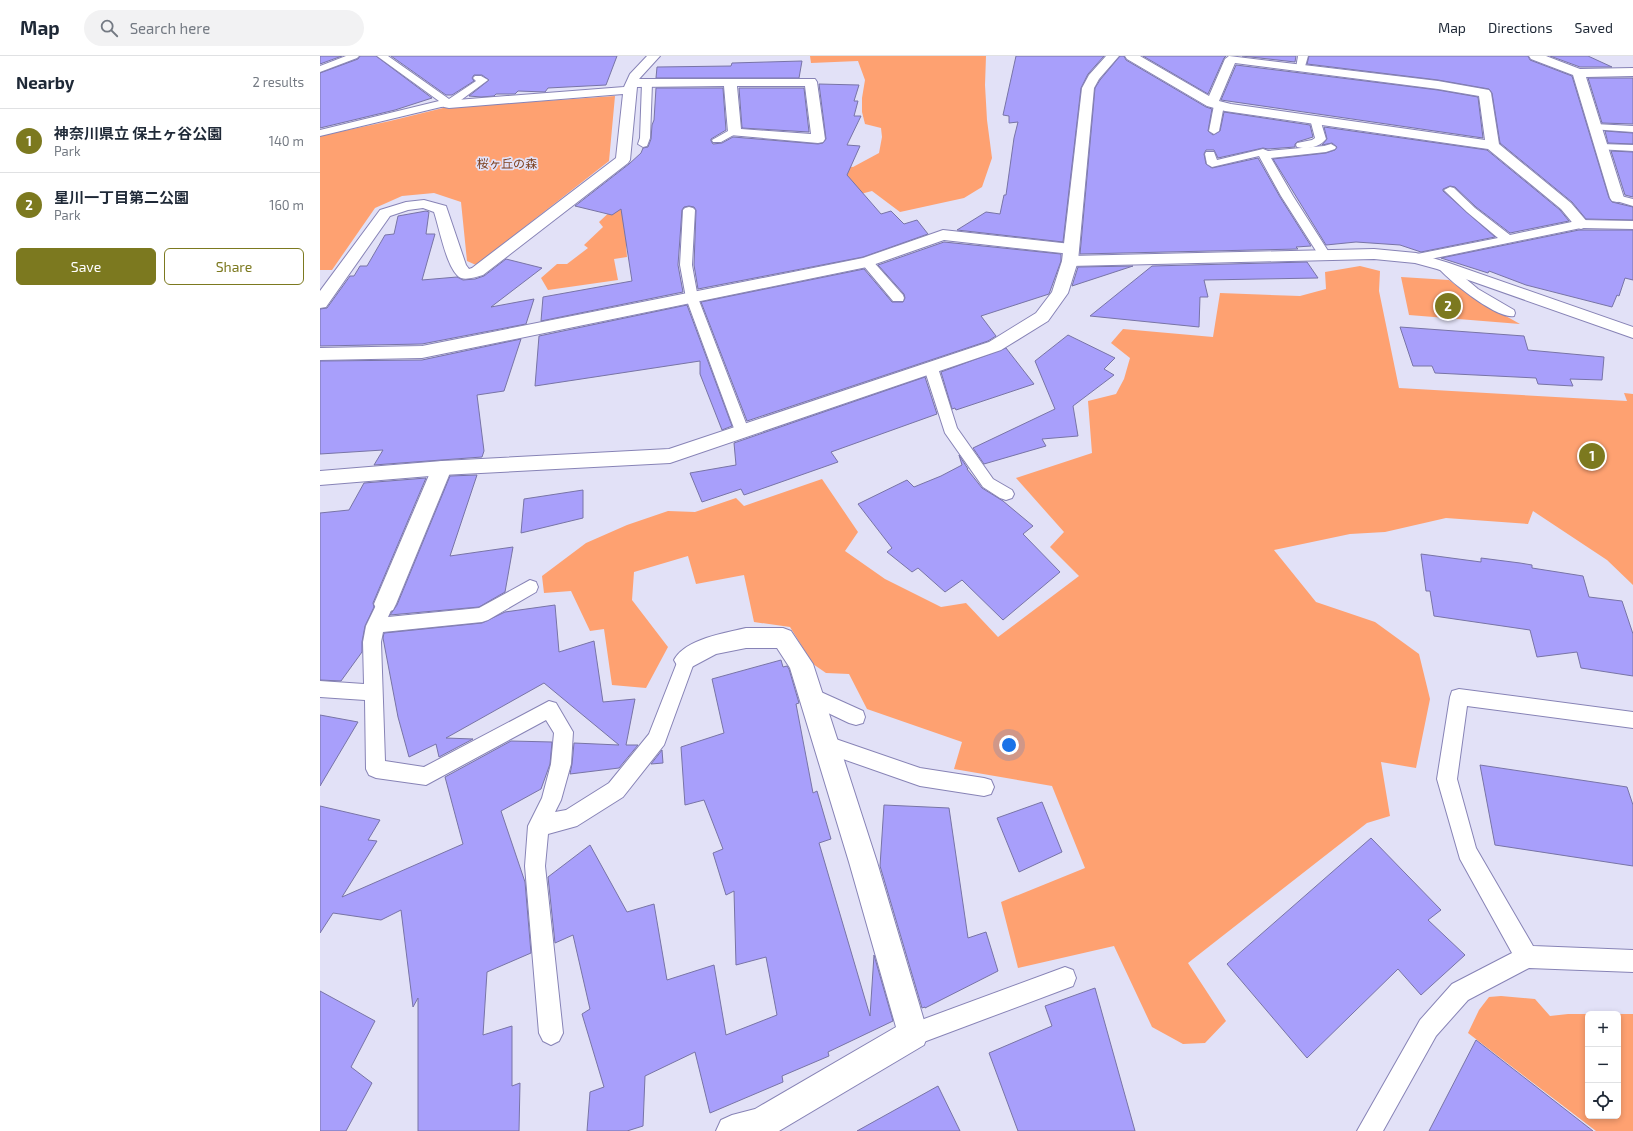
<!DOCTYPE html>
<meta charset="utf-8">
<style>
:root{--surface:#fff;--page:#f2f2f3;--text:#1f2937;--muted:#747a83;--line:#e0e1e3;--accent:#7c791f}
body{margin:0;font-family:"Exo 2","Noto Sans JP",sans-serif;background:var(--page);color:var(--text)}
.controls{position:absolute;right:12px;bottom:12px;display:grid;overflow:hidden;border-radius:6px;box-shadow:0 2px 6px #0003}
.controls button{width:36px;height:36px;display:grid;place-items:center;padding:0;border:0;border-bottom:1px solid var(--line);background:var(--surface);color:var(--text);font:20px sans-serif}
.you{position:absolute;left:689px;top:689px;width:14px;height:14px;margin:-10px;border:3px solid #fff;border-radius:50%;background:#1a73e8;box-shadow:0 0 0 6px #1a73e833}
.badge{display:grid;place-items:center;width:26px;height:26px;border-radius:50%;background:var(--accent);color:#fff;font-size:13px;font-weight:700}
.pin{position:absolute;translate:-50% -50%;border:2px solid #fff;box-shadow:0 1px 4px #0006}
.list{margin:0;padding:0;list-style:none}
h2{display:flex;justify-content:space-between;align-items:center;height:52px;margin:0;padding:0 16px;font-size:17px}
h2 small{font-size:13px;font-weight:400;color:var(--muted)}
.list li{display:grid;grid-template-columns:26px 1fr auto;gap:12px;align-items:center;box-sizing:border-box;height:64px;padding:0 16px;border-top:1px solid var(--line)}
.list b{display:block;font-size:15px;white-space:nowrap}
.list p{margin:0;font-size:13px;white-space:nowrap;color:var(--muted)}
.list em{font-size:13px;font-style:normal;color:var(--muted)}
.actions{display:flex;gap:8px;padding:12px 16px}
.actions a{flex:1;padding:9px 0;border:1px solid var(--accent);border-radius:6px;text-align:center;font-size:14px;color:var(--accent)}
.actions .main{background:var(--accent);color:#fff}
.icon{flex:none;width:22px;height:22px;fill:none;stroke:currentColor;stroke-width:2;stroke-linecap:round;stroke-linejoin:round}
.map{position:relative;flex:none;width:1313px;height:1075px;overflow:hidden}
header{display:flex;align-items:center;gap:24px;box-sizing:border-box;height:56px;padding:0 20px;background:var(--surface);border-bottom:1px solid var(--line)}
header strong{font-size:19px}
nav{display:flex;gap:22px;margin-inline-start:auto;font-size:14px}
.search{width:280px;height:36px;background:var(--page);display:flex;align-items:center;gap:10px;box-sizing:border-box;padding:0 14px;border-radius:22px;color:var(--muted);font-size:15px}
main{display:flex}
aside{flex:1;background:var(--surface)}
.map>svg:first-child{display:block}
.green{fill:#fea171;fill-rule:evenodd}
.building{fill:#a89ffb;stroke:#7874a6}
.lines{fill:none;stroke-linecap:round;stroke-linejoin:round}
.service-casing{stroke:#8783b6;stroke-width:2}
.minor-casing{stroke:#8783b6;stroke-width:2}
.tertiary-casing{stroke:#8783b6;stroke-width:2}
.service{fill:#fff;fill-rule:evenodd}
.minor{fill:#fff;fill-rule:evenodd}
.tertiary{fill:#fff;fill-rule:evenodd}
.labels{text-anchor:middle;stroke-width:3.5;stroke-linejoin:round;paint-order:stroke}
.far-park-label{font-size:12px;fill:#7c3f1d;stroke:#e2e1f7}
</style>
<header>
<strong>Map</strong>
<div class="search"><svg class="icon" aria-label="search" viewBox="0 0 24 24"><circle cx="10" cy="10" r="6"/><path d="M15 15l6 6"/></svg>Search here</div>
<nav><a>Map</a><a>Directions</a><a>Saved</a></nav>
</header>
<main>
<aside>
<h2>Nearby<small>2 results</small></h2>
<ul class="list">
<li><span class="badge">1</span><div><b>神奈川県立 保土ヶ谷公園</b><p>Park</p></div><em>140 m</em></li>
<li><span class="badge">2</span><div><b>星川一丁目第二公園</b><p>Park</p></div><em>160 m</em></li>
</ul>
<div class="actions"><a class="main">Save</a><a>Share</a></div>
</aside>
<div class="map">
<svg width="1313" height="1075" viewBox="0 0 1313 1075">
<rect width="100%" height="100%" fill="#e2e1f7"/>
<g class="green">
<path d="M490 0H666L665 29 667 64 672 102 662 131 644 142 580 156 552 135 506 147 327 137 314 187 306 189 307 201 294 203 298 224 228 234 221 222 237 208H247L268 192 264 189 283 171 279 166 297 149 394 95 533 111 559 97 562 81 561 72 545 68 542 56V42L545 24 538 5 491 7Z"/>
<path d="M295 40 289 105 156 209 147 205 141 146 114 137 82 140 55 152 12 214H0V80L70 65 123 52Z"/>
<path d="M1040 210 1060 215 1059 235 1079 332 1307 345 1304 337 1313 338V529L1287 504 1213 455 1208 468 1126 462 1065 476 1030 478 954 494 996 546 1055 566 1099 598 1110 643 1096 712 1061 706 1070 760 1047 767 868 907 906 965 885 987 863 988 832 971 794 890 698 912 681 846 765 812 732 730 634 713 642 686 547 653 529 618 506 617 493 608 470 571 434 566 424 519 376 528 368 500 314 516 312 544 348 591 326 632 292 629 284 573 270 575 251 535 224 537 222 520 266 487 307 469 348 455 375 456 416 442 424 450 502 423 538 476 525 495 565 523 621 551 646 547 678 581 759 520 730 491 744 476 696 422 772 397 768 345 796 338 804 323 810 302 791 287 803 273 893 281 900 237 980 240 1006 233 1005 216Z"/>
<path d="M1081 221 1129 224 1152 241 1200 268 1089 259Z"/>
<path d="M1181 940 1215 943 1230 960 1248 958H1313V1075H1276L1148 977 1159 954 1169 941ZM1268 958H1298V1060H1268Z"/>
</g>
<g class="building">
<path d="M0 0H22L0 8Z"/>
<path d="M40 0H56L112 42 75 54 0 72V17L38 3Z"/>
<path d="M71 0H297L286 29 228 32 225 36 198 35 195 38H176L174 40 161 41 149 40 169 24 162 19H154L152 22 154 25 132 39H126Z"/>
<path d="M696 0H784L768 18 761 32 743 186 637 174 666 156 680 158 684 139H686L694 82 698 66 689 67V60L683 59Z"/>
<path d="M800 0H804L806 4 886 51 892 53 888 75 893 79 900 75 904 56 990 69 993 81 977 86 975 88V91L948 93 943 92 898 102 894 94H886L884 98 886 108 892 112 938 102 960 141 991 190 976 191 978 193 760 198 775 32 780 24Z"/>
<path d="M823 0H906L904 2 888 38Z"/>
<path d="M922 0H976L975 6Z"/>
<path d="M989 0H1208L1210 4 1252 20 1289 142 1292 146 1313 151V164L1266 163 1252 146 1180 87 1172 37 1169 33 1118 24 987 8Z"/>
<path d="M1230 0H1268L1292 11H1260Z"/>
<path d="M482 5 479 22H336L337 11 411 10 412 7Z"/>
<path d="M916 9 1118 34 1158 41 1163 82 901 44Z"/>
<path d="M1268 22H1313V68L1282 67Z"/>
<path d="M499 28 539 29 534 45H538L534 60H541L527 89 540 90 527 119 561 158 571 155 584 168 597 164 608 178 543 201 378 233 374 209 376 154 374 151 369 150 364 151 362 154 358 209 363 236 221 265 223 241 312 225 301 153 292 159 255 150 309 108 321 97 323 92 328 91 331 83 332 69 334 64 336 32H403L406 74 391 83V85L393 88 402 87 413 81 498 88 503 87 506 83Z"/>
<path d="M419 32H484L489 76 422 72Z"/>
<path d="M1004 71 1167 94 1240 154 1249 165 1190 177 1156 151 1135 131 1130 130 1123 133V135L1175 181 1101 196 1080 189 1036 186 1006 189 953 103 1006 97 1015 94 1017 91 1012 87 1002 89 1007 83Z"/>
<path d="M1285 75 1313 77V88L1288 87Z"/>
<path d="M1291 95 1313 96V141L1305 139Z"/>
<path d="M106 155 109 156 106 178H115L102 224 137 221 143 224 155 223 164 220 186 203 222 212 171 251 214 243 206 268 102 288 0 290V253L7 252 30 220H34L40 210H47L65 179 74 178 78 160Z"/>
<path d="M1259 174H1313V224L1305 222 1299 240 1297 239 1292 251 1206 229 1169 215 1168 217 1121 202Z"/>
<path d="M624 186 741 198V205L729 238 661 260 676 280 668 285 427 365 381 246 544 213 572 246H583L585 242 584 238 558 209Z"/>
<path d="M987 206 998 222 884 224 888 241H880L879 271 770 260 832 210Z"/>
<path d="M813 210 752 230 758 211Z"/>
<path d="M367 249 412 370 402 374 380 318V305L215 330 219 280Z"/>
<path d="M1080 271 1204 280 1208 294 1284 301 1282 324 1250 323 1253 330 1218 328 1216 322 1115 317 1112 310H1093Z"/>
<path d="M748 279 795 302 784 313 794 319 753 350 758 380 722 383 726 390 664 408 653 392 735 353 715 305Z"/>
<path d="M201 283 184 335 157 339 164 395 162 401 54 409 63 394 0 398V305L102 304Z"/>
<path d="M686 292 714 328 636 354 635 352 632 353 621 316Z"/>
<path d="M605 321 617 358 511 396 518 406 424 439 421 433 382 446 370 417 416 409 414 387Z"/>
<path d="M639 399 648 413H647L662 432 683 445 713 470 703 478 740 516 683 564 642 524 625 536 598 512 592 516 567 496 572 492 538 448 587 424 594 431 621 420 642 409Z"/>
<path d="M157 419 130 500 193 491 185 536 159 551 70 559 77 549 130 420Z"/>
<path d="M106 422 53 547 54 551 45 570 42 586V596L21 625 0 624V457L29 454 44 427Z"/>
<path d="M263 434V462L201 477 204 443Z"/>
<path d="M1101 498 1161 506V502L1200 507 1212 509V512L1263 520 1269 541 1302 545 1313 578V620L1261 612 1257 596 1217 601 1210 574 1114 560 1110 535H1106Z"/>
<path d="M235 549 239 596 274 585 283 646 315 643 306 689H318L299 712 250 718 252 708 254 687 299 689 224 627 126 682 153 683 119 701 116 688 89 701 78 661 63 582 64 577 162 567 185 556Z"/>
<path d="M461 604 463 611 467 610 469 613 479 647 476 648 493 737 497 735 511 783 499 787 550 960 554 899 573 965 508 996 509 1000 462 1020 463 1026 390 1057 375 996 325 1020 323 1070 307 1075H267L270 1036 284 1031 262 958 270 953 253 879 235 887 228 821 270 789 307 856 334 848 347 924 394 909 406 979 457 959 446 901 416 909 414 835 406 839 393 797 403 793 384 744 365 749 361 691 404 677 392 623Z"/>
<path d="M0 659 38 666 0 730Z"/>
<path d="M191 685 232 686 230 708 221 733 181 755 205 826 211 897 167 916 163 979 192 970V1030L200 1027 199 1075H98V942L93 951 81 854 61 864 13 857 0 877V750L60 764 48 784 57 785 22 841 143 788 125 721Z"/>
<path d="M342 694 343 707 331 708Z"/>
<path d="M1160 709 1307 731 1313 749V810L1175 789Z"/>
<path d="M722 746 742 796 699 816 677 762Z"/>
<path d="M564 749 629 752 648 882 666 876 678 915 605 952V951L602 952 560 810Z"/>
<path d="M1051 782 1121 854 1108 864 1145 899 1101 939 1078 913 987 1002 907 908Z"/>
<path d="M775 932 815 1075H698L669 997 732 970 725 950Z"/>
<path d="M0 935 55 965 31 1011 52 1027 26 1075H0Z"/>
<path d="M1156 984 1273 1075H1109Z"/>
<path d="M618 1030 640 1075H537Z"/>
</g>
<g class="lines">
<g class="service-casing">
<g id="service">
<path d="M26 0H39L37 2 0 16V10Z"/>
<path d="M57 0H68L129 43 156 25 153 22 155 20H161L168 24 133 50 121 51 0 80V74L119 45Z"/>
<path d="M978 0H988L984 14H978L976 12Z"/>
<path d="M327 24 332 27 330 82 327 90 323 91 318 88 320 82 322 27Z"/>
<path d="M899 46 904 49 899 75 894 78 889 75 894 49Z"/>
<path d="M995 60 1000 63 1006 83C1000 91 987 94 977 91L976 89 977 87 992 84 995 82 990 63Z"/>
<path d="M1275 68 1313 70V76L1271 73 1270 71 1271 69Z"/>
<path d="M415 71 420 74 419 76 401 86H393L392 84Z"/>
<path d="M1011 88 1016 91 1015 93 1006 96 951 102 973 140 1010 198 1008 201H1000L998 198 961 140 939 100 892 111 887 108 885 98 886 96H894L897 104 943 93 948 95 1004 90Z"/>
<path d="M1281 88 1313 89V95L1277 93 1276 91 1277 89Z"/>
<path d="M1130 131 1134 132 1155 152 1190 179 1261 164 1313 165V173L1261 172 1096 206 1092 205 1090 202 1092 199 1178 182 1147 156 1126 136 1124 134Z"/>
<path d="M1297 139 1313 143V150L1293 144 1291 142 1293 140Z"/>
<path d="M369 151 373 152 375 154 372 209 378 242 429 375 427 379 422 380 417 379 415 375 366 242 360 209 363 154 365 152Z"/>
<path d="M547 202 551 203 583 239 584 242 583 245H573L543 209 541 206 543 203Z"/>
<path d="M1123 206 1127 207 1158 233 1194 254 1195 257 1194 260C1178 264 1126 223 1117 210L1119 207Z"/>
<path d="M611 308 616 309 618 312 637 372 673 423 692 434 694 438 692 442 686 444 680 442 663 431 625 377 604 312 606 309Z"/>
<path d="M210 524 216 526 218 531 216 536 168 564 162 566 63 576 61 586 65 705 104 711 229 645 236 647 253 676 251 708 241 744 235 756 246 754 289 727 329 678 360 599 366 596 372 599 375 604 344 689 303 741 257 770 228 778 225 810 243 977 239 985 231 989 223 985 219 977 205 810 208 770 222 742 231 708 234 677 226 664 106 729 56 722 49 719 46 713 45 644 0 641V625L44 628 43 586 46 570 59 543 65 541 71 543 74 548 68 561 159 552Z"/>
<path d="M492 632 543 655 545 661 543 667 536 669 529 667 485 646 483 640 485 634Z"/>
<path d="M1139 633 1313 656V672L1147 650 1137 723 1156 792 1213 890 1313 894V916L1209 912 1148 944 1116 980 1063 1075H1037L1100 964 1132 928 1192 897 1140 803 1117 723 1130 641 1132 635Z"/>
<path d="M507 680 600 712 664 722 671 724 674 731 671 738 664 740 600 730 500 695 497 689 500 683Z"/>
<path d="M745 911 753 914 756 922 753 930 593 990 585 986 581 978 585 970Z"/>
</g>
</g>
<g class="minor-casing">
<g id="minor">
<path d="M327 0H340L319 23H495L497 26 505 83 503 86 498 87 410 79 408 76 404 30 317 31 310 104 308 107 163 219C156 221 147 224 141 222 127 216 119 170 114 156L103 152 88 154 70 160 6 251 0 252V235L60 154 86 146 104 144 126 150 146 209 149 213 152 212 296 102 303 38 129 52 124 51 123 48 124 45 304 31 310 18ZM417 30H485L491 78 421 73Z"/>
<path d="M805 0H820L889 40 905 3 909 0 1118 25 1169 34 1171 37 1179 88 1251 147 1269 168 1266 171 1261 173 1256 171 1241 153 1168 93 905 55 887 50 807 3ZM915 7 1118 33 1159 40 1165 84 911 48 899 45Z"/>
<path d="M1209 0H1226L1260 13 1313 12V20L1266 21 1304 142 1302 145 1297 146 1292 145 1290 142 1253 19 1211 3Z"/>
<path d="M623 174 751 188 757 190 759 193 757 196 751 198 624 184 547 211 102 302 0 304V292L102 290 543 202Z"/>
<path d="M1054 193 1096 197 1129 207 1313 271V282L1117 213 1095 207 1054 203 750 210 744 208 742 205 744 202 750 200Z"/>
<path d="M122 405 129 407 132 412 76 548 73 554 65 557 57 554 54 548 112 412 115 407Z"/>
<path d="M426 572H463L471 575 493 608 557 806 608 978 604 989 459 1075H396L401 1064 412 1059 435 1053 576 971 529 806 470 612 457 592H426L396 598 366 614 358 611 354 604C365 583 405 577 426 572Z"/>
</g>
</g>
<g class="tertiary-casing">
<path id="tertiary" d="M786 0H799L779 23 774 32 758 205 748 237 728 265 681 294 350 407 122 419 0 429V415L122 405 349 393 669 286 716 257 732 236 742 205 762 32 769 19Z"/>
</g>
<use href="#service" class="service"/>
<use href="#minor" class="minor"/>
<use href="#tertiary" class="tertiary"/>
</g>
<g class="labels">
<g class="far-park-label">
<text x="187" y="112">桜ヶ丘の森</text>
</g>
</g>
</svg>
<div class="controls">
<button>+</button>
<button>−</button>
<button><svg class="icon" aria-label="locate" viewBox="0 0 24 24"><circle cx="12" cy="12" r="6"/><path d="M12 2v4M12 18v4M2 12h4M18 12h4"/></svg></button>
</div>
<div class="you"></div>
<div class="pin badge" style="left:1272px;top:400px">1</div>
<div class="pin badge" style="left:1128px;top:250px">2</div>
</div>
</main>
